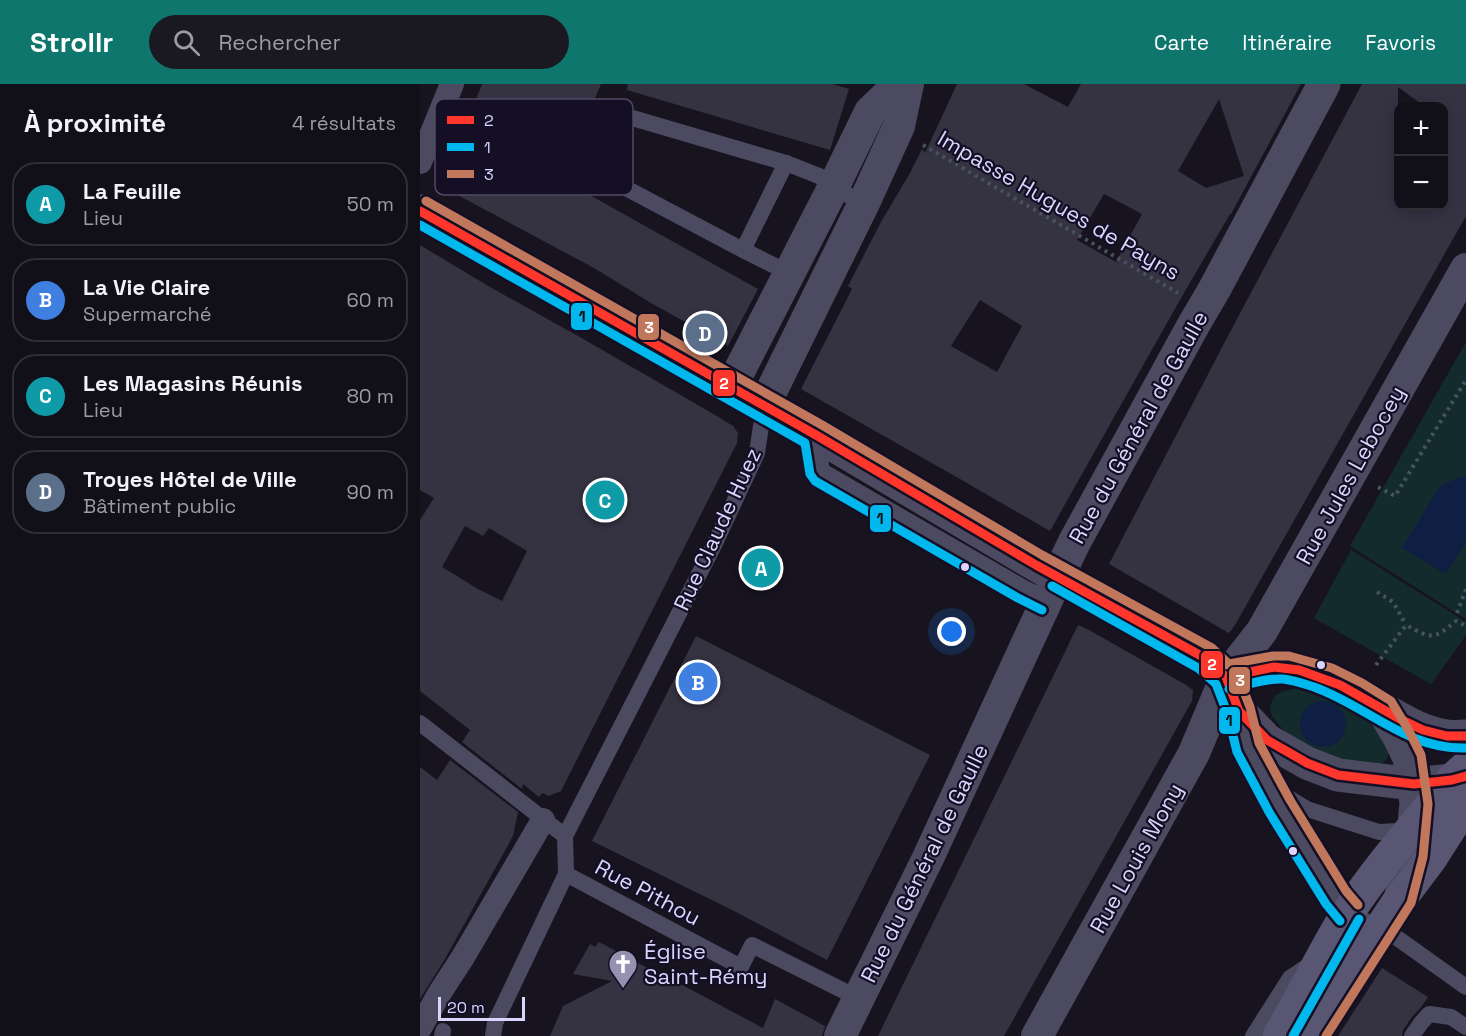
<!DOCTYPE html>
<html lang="fr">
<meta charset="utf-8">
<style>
:root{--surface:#110f18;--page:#1a1821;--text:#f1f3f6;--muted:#9c9ca2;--line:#302f37;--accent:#0f766e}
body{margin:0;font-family:"Space Grotesk",sans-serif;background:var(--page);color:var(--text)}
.controls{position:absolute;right:18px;top:18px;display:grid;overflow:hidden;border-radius:12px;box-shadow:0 3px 15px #0003}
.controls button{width:54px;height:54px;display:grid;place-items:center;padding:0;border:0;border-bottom:2px solid var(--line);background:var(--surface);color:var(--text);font:30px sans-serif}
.scale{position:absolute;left:18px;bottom:15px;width:87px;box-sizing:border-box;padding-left:6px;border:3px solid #dbd5fe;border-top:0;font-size:16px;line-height:21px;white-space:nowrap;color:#dbd5fe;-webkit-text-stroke:4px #140f25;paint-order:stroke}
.you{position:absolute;left:532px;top:548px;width:21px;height:21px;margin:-15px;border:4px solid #fff;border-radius:50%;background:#1a73e8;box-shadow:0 0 0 9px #1a73e833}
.badge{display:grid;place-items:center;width:39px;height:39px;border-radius:50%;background:var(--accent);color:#fff;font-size:20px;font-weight:700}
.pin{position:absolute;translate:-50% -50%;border:3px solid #fff;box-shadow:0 2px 6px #0006}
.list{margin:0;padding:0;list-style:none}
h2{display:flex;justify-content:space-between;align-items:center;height:78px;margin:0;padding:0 24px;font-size:26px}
h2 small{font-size:20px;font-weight:400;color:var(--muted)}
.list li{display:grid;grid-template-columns:39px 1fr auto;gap:18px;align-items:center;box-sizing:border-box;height:84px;margin:0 12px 12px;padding:0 12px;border:2px solid var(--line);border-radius:24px}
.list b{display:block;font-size:22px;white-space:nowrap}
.list p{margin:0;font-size:20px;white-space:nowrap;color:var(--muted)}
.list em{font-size:20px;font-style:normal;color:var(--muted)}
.icon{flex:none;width:33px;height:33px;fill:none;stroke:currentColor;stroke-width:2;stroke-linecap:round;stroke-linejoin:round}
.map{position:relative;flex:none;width:1046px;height:952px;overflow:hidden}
header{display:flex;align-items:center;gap:36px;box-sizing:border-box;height:84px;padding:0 30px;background:var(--accent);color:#fff}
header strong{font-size:28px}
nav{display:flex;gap:33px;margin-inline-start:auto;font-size:21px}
.search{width:420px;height:54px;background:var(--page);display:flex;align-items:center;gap:15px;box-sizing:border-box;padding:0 21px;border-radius:33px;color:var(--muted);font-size:22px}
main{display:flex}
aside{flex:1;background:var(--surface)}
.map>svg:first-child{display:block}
.green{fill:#142b2d;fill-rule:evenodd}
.water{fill:#0e1f43}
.building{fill:#353242;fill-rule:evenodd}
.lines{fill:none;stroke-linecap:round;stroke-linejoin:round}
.path{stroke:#475261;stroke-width:4;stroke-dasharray:3 4.5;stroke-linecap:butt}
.service{stroke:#4c4a61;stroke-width:16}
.pedestrian{stroke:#4c4a61;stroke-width:24}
.minor{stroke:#4c4a61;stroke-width:32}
.tertiary{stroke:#4c4a61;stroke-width:33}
.secondary{stroke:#595673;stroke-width:33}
.bus-1-casing{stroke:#140f25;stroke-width:14}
.bus-2-casing{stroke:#140f25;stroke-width:14}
.bus-3-casing{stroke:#140f25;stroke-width:14}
.bus-1{stroke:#ff362b;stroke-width:9}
.bus-2{stroke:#00b8ed;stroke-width:9}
.bus-3{stroke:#c1775b;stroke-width:9}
.bus-dot{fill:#dbd5fe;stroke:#140f25;stroke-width:2}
.labels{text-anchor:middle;stroke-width:4.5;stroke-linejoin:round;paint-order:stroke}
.street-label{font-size:22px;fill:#dbd5fe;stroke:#140f25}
.poi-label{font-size:22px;fill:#dbd5fe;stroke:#140f25;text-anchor:start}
.key{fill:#140f25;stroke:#504a66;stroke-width:1.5}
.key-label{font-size:16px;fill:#dbd5fe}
.line-badge{stroke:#140f25;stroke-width:2}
.badge-label{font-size:16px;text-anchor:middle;font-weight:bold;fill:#fff}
.pale-badge-label{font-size:16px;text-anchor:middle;font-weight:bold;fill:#111}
</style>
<header>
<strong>Strollr</strong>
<div class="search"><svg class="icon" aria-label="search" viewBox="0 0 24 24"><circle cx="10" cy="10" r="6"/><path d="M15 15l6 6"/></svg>Rechercher</div>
<nav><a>Carte</a><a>Itinéraire</a><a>Favoris</a></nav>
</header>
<main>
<aside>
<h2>À proximité<small>4 résultats</small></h2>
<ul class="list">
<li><span class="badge" style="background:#0f9aa8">A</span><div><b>La Feuille</b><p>Lieu</p></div><em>50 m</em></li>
<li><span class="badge" style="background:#3f7fe0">B</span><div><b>La Vie Claire</b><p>Supermarché</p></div><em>60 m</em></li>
<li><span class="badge" style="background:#0f9aa8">C</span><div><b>Les Magasins Réunis</b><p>Lieu</p></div><em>80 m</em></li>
<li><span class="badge" style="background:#5c6f8a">D</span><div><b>Troyes Hôtel de Ville</b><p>Bâtiment public</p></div><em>90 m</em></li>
</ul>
</aside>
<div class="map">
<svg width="1046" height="952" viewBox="0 0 1046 952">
<rect width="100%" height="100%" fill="#171420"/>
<g class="green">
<path d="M1046 258V535L930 462Z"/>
<path d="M931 466 1046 538V551L1011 600 894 534Z"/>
<path d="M874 605H890L910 611 952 638 969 665 967 675 961 680 950 685 877 660 859 641 852 632 850 624 852 617 855 612 864 607ZM904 617 922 627C926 636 926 642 923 652L893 620Z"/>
</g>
<g class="water">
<path d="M1042 392 1046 394V458L1026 490 982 464 1020 402Z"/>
<circle cx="903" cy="640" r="23"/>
</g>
<g class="building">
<path d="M62 0H181L141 95 338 205 308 262 231 219 174 184 32 108 54 56 42 51Z"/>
<path d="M208 0H412L429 5 410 66 207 6Z"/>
<path d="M537 0H604L648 23 661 0H881L811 130H810L761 214 630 447 540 395 381 305 432 205 428 202 461 138 490 89 502 65 505 69ZM799 15 824 92 786 104 758 87ZM684 110 722 130 696 178 657 156ZM560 216 602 242 577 288 531 262Z"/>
<path d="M942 0H1046V132L815 541 809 549 689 480 809 250ZM978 3 1004 22H1023V122H978Z"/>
<path d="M0 161 70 203 158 252 297 332 313 342 318 349 317 359 141 707 129 712 122 709 119 713 103 700 102 705 42 658 50 646 0 607V436L14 414 0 406ZM45 442 63 452 69 444 107 467 82 517 58 505 22 483Z"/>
<path d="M658 541 669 546 766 601 773 606 772 617 584 952H458Z"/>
<path d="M276 552 510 671 407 876 314 827 172 757Z"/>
<path d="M30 676 98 728 93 752 25 875 0 915V683L17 696Z"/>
<path d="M179 858 237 889 238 888 343 944 355 915 405 942 402 952H130L143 922 192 897 153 890 170 860 175 863Z"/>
<path d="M962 884 1008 913 1002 922 992 933 983 946 982 952H918Z"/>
</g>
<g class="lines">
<g class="path">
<path d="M503 61 758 209"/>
<path d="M958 403 975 412 1046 296"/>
<path d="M957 508 973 518 986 541"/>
<path d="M1037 529 1046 505"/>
<path d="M956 581 986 541C1012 555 1013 556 1036 537L1046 542"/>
</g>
<g class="service">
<path d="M323 166 366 79"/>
<path d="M369 187 353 181 323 166 183 92 209 33 366 79 399 92 443 121"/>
<path d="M396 352 402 387 604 504 627 515"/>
<path d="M0 639 145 752"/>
<path d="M859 708 887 725 959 748 977 747 990 743"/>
<path d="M146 790 321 883 332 861 438 914"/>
<path d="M929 829 973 851 1046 903"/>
<path d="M22 952 23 947"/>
<path d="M73 952 75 939 146 790 145 752 295 459 337 369 344 322"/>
<path d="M833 952 870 894 891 880"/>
<path d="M992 952 1001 939 1009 930 1031 933 1046 943"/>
</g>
<g class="pedestrian">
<path d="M0 78 32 0"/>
<path d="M0 944 19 910 43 873 123 736"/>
</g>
<g class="minor">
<path d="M311 303 414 102 450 28 479 0"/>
<path d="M344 322 443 121 479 42 488 0"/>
<path d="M420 952 508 774 638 492"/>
<path d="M617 952 774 669 806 593 842 547 1046 185"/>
</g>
<g class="tertiary">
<path d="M0 127 396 351 616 481 785 574 806 593 819 627 828 663 860 722 916 814 929 829"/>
<path d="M638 492 655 457 774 240 794 206 904 0"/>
<path d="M806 593C826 589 850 580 870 584 893 589 915 598 935 609 964 624 995 648 1027 652 1033 653 1040 652 1046 652"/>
<path d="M963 626 979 653 989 674 996 719 991 771 980 815"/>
<path d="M821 629 847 656 887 679 918 691 994 700 1032 696 1046 692"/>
</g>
<g class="secondary">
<path d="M859 952C884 911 903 867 929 827 960 781 997 739 1032 696L1046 683"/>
<path d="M892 952 940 876 980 815 1011 774 1046 719"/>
</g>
<g class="bus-1-casing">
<g id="bus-1">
<path d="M0 127 396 351 616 481 785 574 806 593 819 627 847 656 887 679 918 691 994 700 1032 696 1046 692"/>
<path d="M806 593 854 583 879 586 920 601 980 635 1003 646 1027 652H1046"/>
</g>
</g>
<g class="bus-2-casing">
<g id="bus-2">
<path d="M0 141 385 359 390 390 395 397 598 514 622 526"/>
<path d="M632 502 778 584 796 600 808 631 817 668 849 728 906 820 920 837"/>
<path d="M809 605C826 601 845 594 863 595 873 596 884 600 894 603 947 622 987 666 1046 664"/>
<path d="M873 952 939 835"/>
</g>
</g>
<g class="bus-3-casing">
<g id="bus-3">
<path d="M6 117 402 341 622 471 792 564 816 587 830 623 839 659 870 716 926 807 938 821"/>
<path d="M804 581 853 572H869L912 584 942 599 971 617 989 647 1001 671 1008 720 1003 773 991 819 906 952"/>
</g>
</g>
<use href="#bus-1" class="bus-1"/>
<use href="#bus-2" class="bus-2"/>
<use href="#bus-3" class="bus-3"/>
</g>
<defs>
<g id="church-pin" transform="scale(1.5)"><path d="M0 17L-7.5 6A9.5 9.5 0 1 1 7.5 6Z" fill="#9691b0" stroke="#140f25"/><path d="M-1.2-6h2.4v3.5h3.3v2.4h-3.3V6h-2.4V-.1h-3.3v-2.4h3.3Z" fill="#fff"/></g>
</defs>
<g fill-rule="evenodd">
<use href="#church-pin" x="203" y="880"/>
</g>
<g class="bus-dot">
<circle cx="545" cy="483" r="5"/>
<circle cx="901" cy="581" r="5"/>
<circle cx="873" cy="767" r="5"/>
</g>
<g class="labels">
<g class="street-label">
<text transform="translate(639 121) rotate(30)" y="8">Impasse Hugues de Payns</text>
<text transform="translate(718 343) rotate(-61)" y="8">Rue du Général de Gaulle</text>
<text transform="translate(930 391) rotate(-61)" y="8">Rue Jules Lebocey</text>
<text transform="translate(297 445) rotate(-65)" y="8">Rue Claude Huez</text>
<text transform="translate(716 774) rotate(-61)" y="8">Rue Louis Mony</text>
<text transform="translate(504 779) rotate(-64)" y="8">Rue du Général de Gaulle</text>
<text transform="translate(228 808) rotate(28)" y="8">Rue Pithou</text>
</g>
<g class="poi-label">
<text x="224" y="875">Église<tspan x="224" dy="25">Saint-Rémy</tspan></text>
</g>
</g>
<rect x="15" y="15" width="198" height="96" rx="9" class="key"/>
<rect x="27" y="32" width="27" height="8" fill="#ff362b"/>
<rect x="27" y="59" width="27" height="8" fill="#00b8ed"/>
<rect x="27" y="86" width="27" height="8" fill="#c1775b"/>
<g class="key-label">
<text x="64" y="42">2</text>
<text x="64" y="69">1</text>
<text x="64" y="96">3</text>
</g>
<g class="line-badge">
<rect x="150" y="218" width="23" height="29" rx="6" fill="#00b8ed"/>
<rect x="217" y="229" width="23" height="28" rx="6" fill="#c1775b"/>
<rect x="292" y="285" width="24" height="28" rx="6" fill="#ff362b"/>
<rect x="449" y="420" width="23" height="29" rx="6" fill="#00b8ed"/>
<rect x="780" y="566" width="24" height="29" rx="6" fill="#ff362b"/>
<rect x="808" y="582" width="23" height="29" rx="6" fill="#c1775b"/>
<rect x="798" y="622" width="23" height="29" rx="6" fill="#00b8ed"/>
</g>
<g class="badge-label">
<text x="229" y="249">3</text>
<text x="304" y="305">2</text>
<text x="792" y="586">2</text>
<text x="820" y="602">3</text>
</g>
<g class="pale-badge-label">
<text x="162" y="238">1</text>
<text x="460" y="440">1</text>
<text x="809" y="642">1</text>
</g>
</svg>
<div class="controls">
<button>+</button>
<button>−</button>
</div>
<div class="scale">20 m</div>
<div class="you"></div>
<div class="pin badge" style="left:341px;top:484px;background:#0f9aa8">A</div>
<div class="pin badge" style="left:278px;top:598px;background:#3f7fe0">B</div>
<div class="pin badge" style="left:185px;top:416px;background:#0f9aa8">C</div>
<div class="pin badge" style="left:285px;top:249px;background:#5c6f8a">D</div>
</div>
</main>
